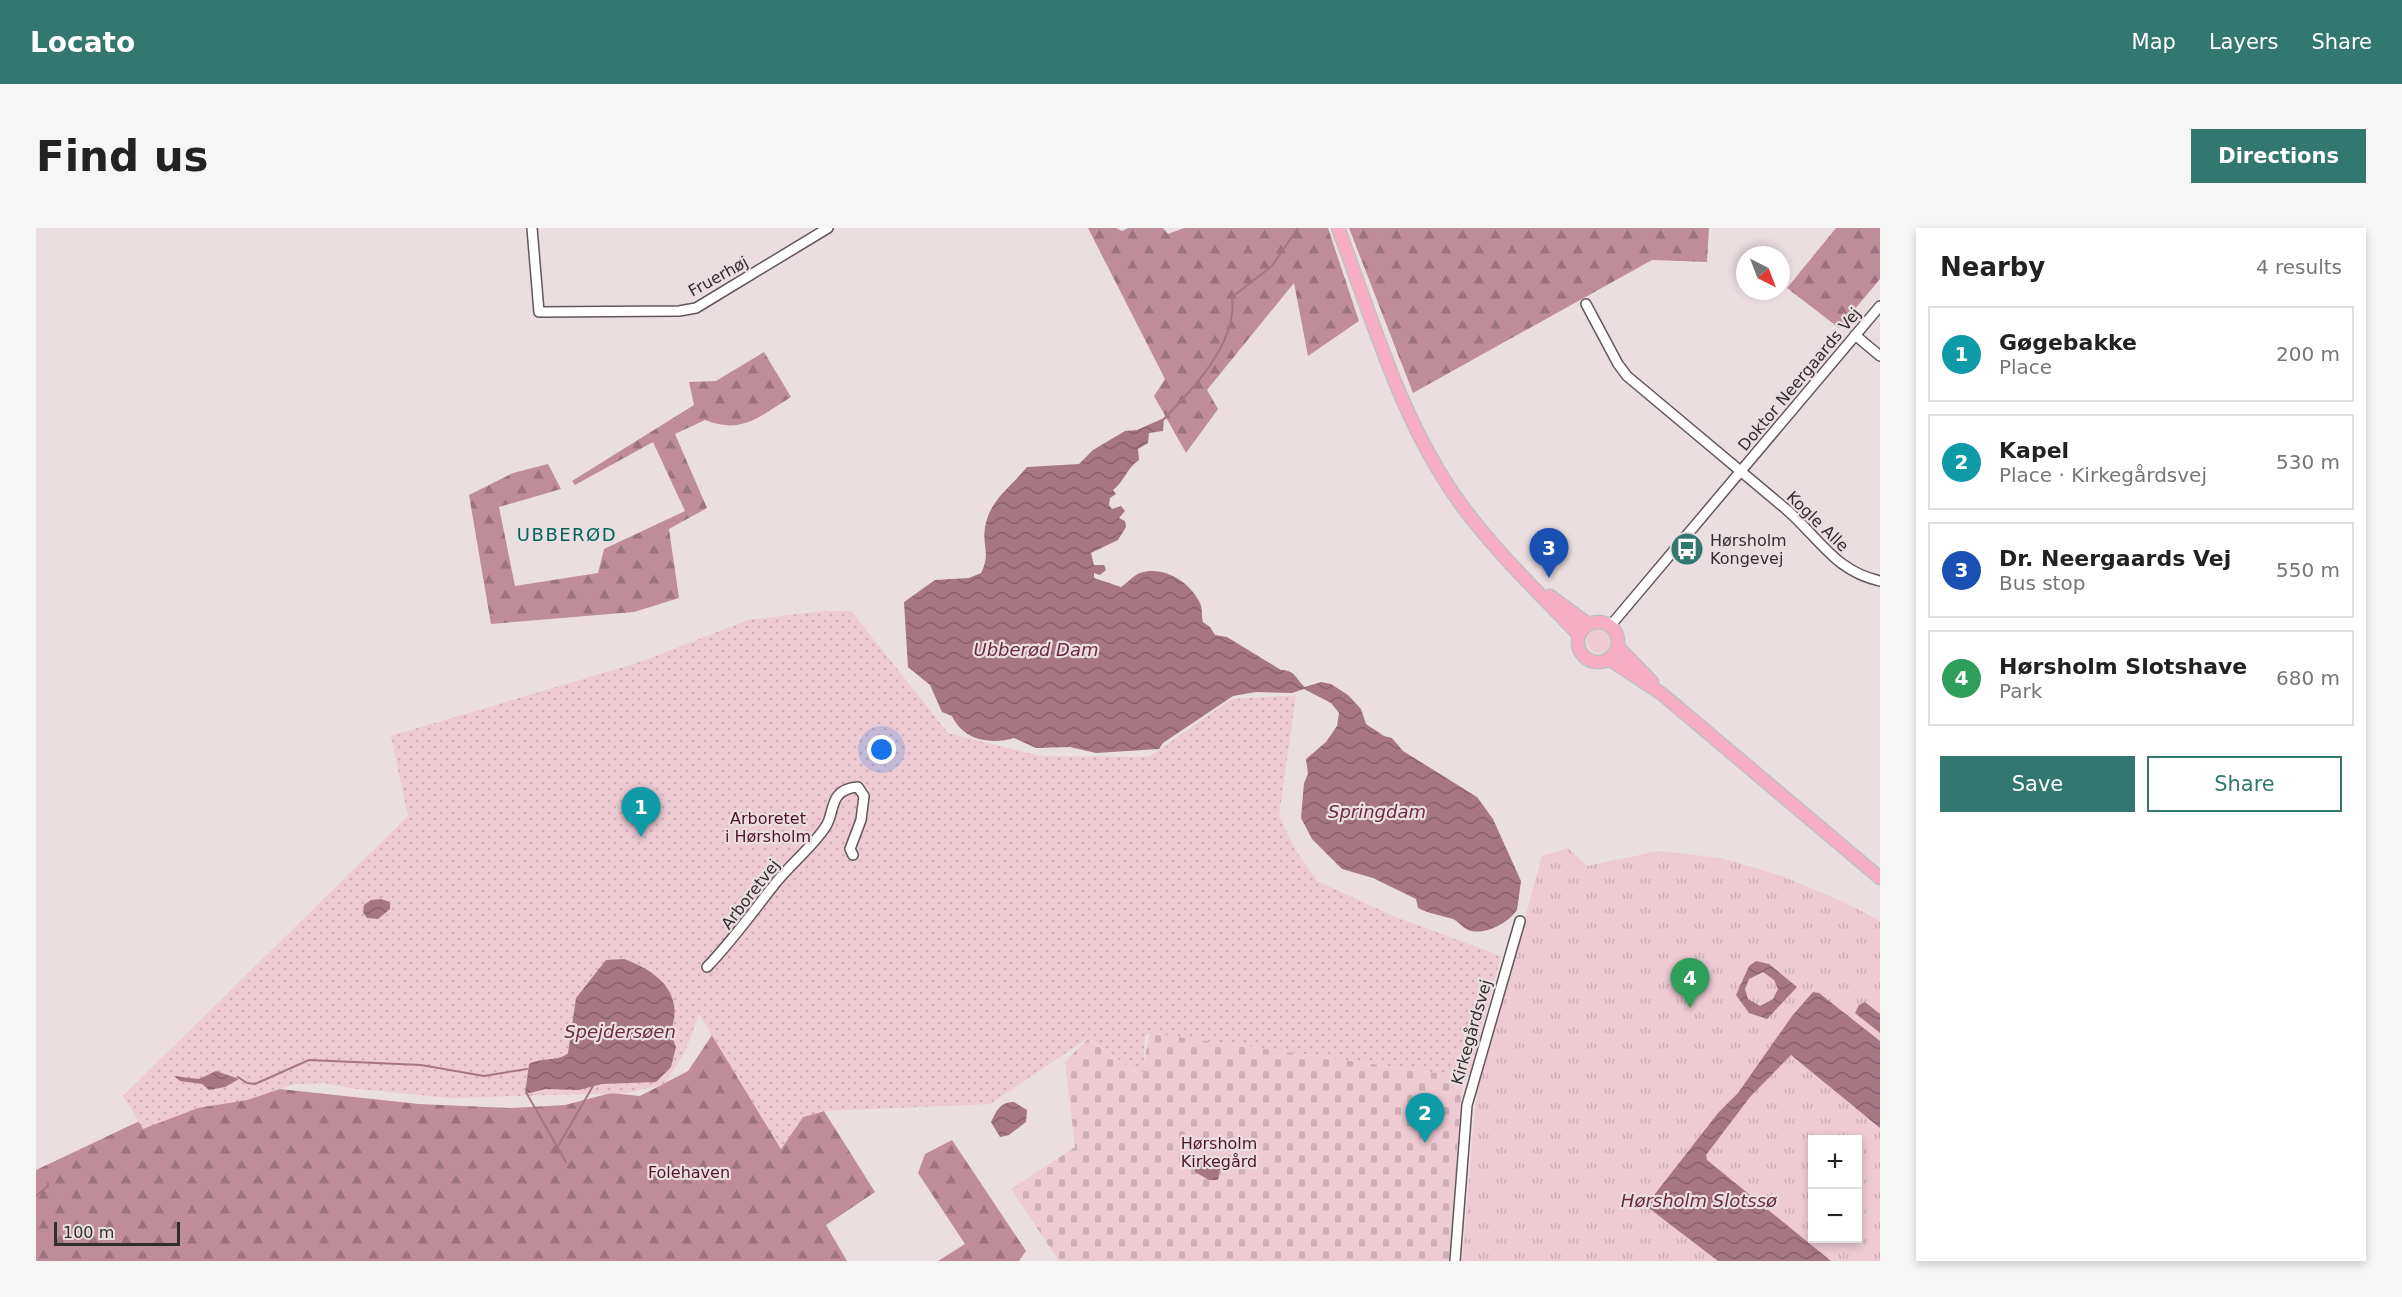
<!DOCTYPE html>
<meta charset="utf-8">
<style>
:root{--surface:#fff;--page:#f6f6f6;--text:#222;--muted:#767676;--line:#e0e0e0;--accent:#33786e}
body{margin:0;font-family:"DejaVu Sans",sans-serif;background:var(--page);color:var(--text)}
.controls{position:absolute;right:18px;bottom:18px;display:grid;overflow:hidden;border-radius:0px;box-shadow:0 3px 9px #0003}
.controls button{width:54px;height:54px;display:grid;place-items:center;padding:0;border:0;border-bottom:2px solid var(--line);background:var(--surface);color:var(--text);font:30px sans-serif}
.compass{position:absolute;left:1700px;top:18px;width:54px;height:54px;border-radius:50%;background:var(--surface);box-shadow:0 3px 9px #0003;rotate:138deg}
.scale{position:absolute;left:18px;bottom:15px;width:126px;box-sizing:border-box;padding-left:6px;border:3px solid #312c2d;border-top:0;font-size:16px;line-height:21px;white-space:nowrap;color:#312c2d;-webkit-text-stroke:4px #ebdee1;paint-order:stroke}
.you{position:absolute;left:846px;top:522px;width:21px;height:21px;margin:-15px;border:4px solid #fff;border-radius:50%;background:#1a73e8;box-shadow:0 0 0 9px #1a73e833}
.badge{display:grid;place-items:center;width:39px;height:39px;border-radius:50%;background:var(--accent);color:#fff;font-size:20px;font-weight:700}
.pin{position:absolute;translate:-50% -50px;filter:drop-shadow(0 2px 3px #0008)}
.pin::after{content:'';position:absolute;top:32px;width:21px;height:18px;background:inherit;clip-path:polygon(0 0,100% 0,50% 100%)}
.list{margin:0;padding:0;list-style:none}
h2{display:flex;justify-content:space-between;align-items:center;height:78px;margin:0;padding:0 24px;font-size:26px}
h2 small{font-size:20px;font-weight:400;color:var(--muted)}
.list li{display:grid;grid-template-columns:39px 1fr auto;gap:18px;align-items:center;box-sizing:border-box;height:96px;margin:0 12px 12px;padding:0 12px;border:2px solid var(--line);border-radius:0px}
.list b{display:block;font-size:22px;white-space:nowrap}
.list p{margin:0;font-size:20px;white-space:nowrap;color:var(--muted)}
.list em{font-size:20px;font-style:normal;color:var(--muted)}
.actions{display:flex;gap:12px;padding:18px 24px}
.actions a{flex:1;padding:14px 0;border:2px solid var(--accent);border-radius:0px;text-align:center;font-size:21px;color:var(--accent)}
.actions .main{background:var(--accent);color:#fff}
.map{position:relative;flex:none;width:1844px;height:1033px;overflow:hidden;border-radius:0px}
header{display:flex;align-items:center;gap:36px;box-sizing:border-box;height:84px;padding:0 30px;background:var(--accent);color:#fff}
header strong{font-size:28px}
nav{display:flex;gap:33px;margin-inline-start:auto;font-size:21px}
.intro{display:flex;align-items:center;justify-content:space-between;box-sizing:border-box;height:144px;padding:0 36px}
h1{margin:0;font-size:42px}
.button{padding:15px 27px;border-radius:0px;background:var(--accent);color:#fff;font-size:21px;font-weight:700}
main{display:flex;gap:36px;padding:0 36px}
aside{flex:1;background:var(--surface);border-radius:0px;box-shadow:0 3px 9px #0003}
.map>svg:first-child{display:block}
.grass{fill:#eecad3}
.forest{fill:url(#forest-firs)}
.cemetery{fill:url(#cemetery-stones)}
.park{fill:url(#park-tufts);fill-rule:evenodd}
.garden{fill:url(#garden-dots)}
.water{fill:url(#water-waves);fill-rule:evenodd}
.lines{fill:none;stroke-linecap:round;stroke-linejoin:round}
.stream{stroke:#a77683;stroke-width:2}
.minor-casing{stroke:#625759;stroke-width:12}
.major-casing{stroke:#c1c0c0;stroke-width:15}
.minor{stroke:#fff;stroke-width:9}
.major{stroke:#f7aec5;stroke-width:12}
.labels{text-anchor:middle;stroke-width:4.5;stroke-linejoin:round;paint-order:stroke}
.street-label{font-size:16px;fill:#312c2d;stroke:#ebdee1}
.poi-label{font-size:16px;fill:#312c2d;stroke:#ebdee1;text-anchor:start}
.park-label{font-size:16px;fill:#51132a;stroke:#ebdee1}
.neighbourhood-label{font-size:18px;letter-spacing:1.5px;fill:#036459;stroke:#ebdee1}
.water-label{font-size:18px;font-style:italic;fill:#6a2a3f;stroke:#ebdee1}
</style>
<header>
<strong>Locato</strong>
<nav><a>Map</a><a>Layers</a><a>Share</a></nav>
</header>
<div class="intro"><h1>Find us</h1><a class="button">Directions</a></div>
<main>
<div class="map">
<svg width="1844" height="1033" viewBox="0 0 1844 1033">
<defs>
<pattern id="forest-firs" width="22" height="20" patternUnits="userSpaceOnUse" patternTransform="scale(1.5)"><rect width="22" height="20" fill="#bf8d9a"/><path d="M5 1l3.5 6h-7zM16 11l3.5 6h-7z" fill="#9c737e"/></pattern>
<pattern id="cemetery-stones" width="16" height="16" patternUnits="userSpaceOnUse" patternTransform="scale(1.5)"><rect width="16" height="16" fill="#eecad3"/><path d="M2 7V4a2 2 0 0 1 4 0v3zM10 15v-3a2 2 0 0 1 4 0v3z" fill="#cdaeb5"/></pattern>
<pattern id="park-tufts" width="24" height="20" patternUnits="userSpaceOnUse" patternTransform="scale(1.5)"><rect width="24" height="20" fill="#eecad3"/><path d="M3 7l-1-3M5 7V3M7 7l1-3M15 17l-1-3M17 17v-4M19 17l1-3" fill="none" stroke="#cdaeb5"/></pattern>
<pattern id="garden-dots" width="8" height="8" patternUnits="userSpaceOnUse" patternTransform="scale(1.5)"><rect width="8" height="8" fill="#eecad3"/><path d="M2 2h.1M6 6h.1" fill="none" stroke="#cdaeb5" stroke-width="1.8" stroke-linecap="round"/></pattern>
<pattern id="water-waves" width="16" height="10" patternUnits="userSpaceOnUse" patternTransform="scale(1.5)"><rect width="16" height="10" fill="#a77683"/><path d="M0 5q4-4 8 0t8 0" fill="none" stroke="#89616c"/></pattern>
</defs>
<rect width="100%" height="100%" fill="#ebdee1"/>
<circle class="grass" cx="1563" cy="413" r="12"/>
<g class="forest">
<path d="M1052 0H1080L1086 3 1092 0H1127L1132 6 1148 0H1292L1323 93 1272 128 1258 55 1171 162 1182 181 1150 225 1118 168 1129 151Z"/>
<path d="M1313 0H1673L1671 34 1616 32 1377 165Z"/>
<path d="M1800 0H1844V51L1803 100 1751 60Z"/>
<path d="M728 124 755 169C724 188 706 207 669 192L639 206 671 280 633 301 643 370 598 384 455 396 433 267 477 245 512 236 525 261 463 279 479 358 562 345 568 321 649 283 617 214 539 257 536 253 658 177 653 154 680 153Z"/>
<path d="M676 807 745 921 767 889 788 883 839 964 790 997 811 1033H0V942L129 881 216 858 383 876 475 880 529 877 575 865 604 868 652 843Z"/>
<path d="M916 912 990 1023 983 1033H902L929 1016 882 945 889 926Z"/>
</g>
<path class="cemetery" d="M1114 805 1430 849 1425 869 1413 1033H1023L975 961 1039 919 1029 834 1052 811 1105 848Z"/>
<path class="park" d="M1532 620 1551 638 1623 623 1685 630 1746 648 1812 676 1844 693V1033H1426L1440 867 1506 628ZM1776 912H1822V1010H1776Z"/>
<path class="garden" d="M788 383H815L912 505 1004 528 1113 529 1196 471 1260 467 1243 588 1260 623 1281 653 1357 688 1465 728 1433 849 1114 805 1109 808 1107 849 1052 810 954 876 788 883 767 889 745 921 663 786 649 824 628 856 591 865 414 870 313 860 288 855 259 856 211 872 162 880 107 901 87 868 372 588 355 508 604 434 712 392Z"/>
<g class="water">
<path d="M1128 190 1127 203 1113 205 1112 215 1102 221 1103 232C1090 241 1088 254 1077 262L1080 266 1074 270 1073 277 1076 281 1085 278 1089 283 1083 290 1089 293 1090 299 1082 312 1055 325 1058 337H1068L1070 342 1064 347 1058 345V350L1085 359C1092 355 1096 348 1104 345 1128 337 1154 354 1164 375 1167 381 1165 387 1167 394L1174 399 1179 407 1191 409 1245 442C1260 442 1260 452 1269 459L1285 454 1295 456 1312 467 1325 481 1330 496 1348 508 1356 510 1367 523 1441 569 1457 591 1485 653 1481 682C1472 695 1449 708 1432 702 1426 699 1423 694 1417 691 1405 687 1393 686 1382 680L1380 671 1337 650 1306 641 1276 611 1265 590 1268 555 1272 546 1270 531 1290 514 1301 498 1303 485 1295 475 1268 461 1256 465 1220 464 1197 468 1127 515 1123 521 1060 525 1034 519 1000 520 978 510C954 517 927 512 916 488L906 484 894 457 872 439 868 374 899 352 933 350 945 345C955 325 946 318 949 300 953 272 975 259 991 239L1043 236 1057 222 1089 203 1101 202Z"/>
<path d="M345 671 354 674V681L342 691 331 690 327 684 328 677 335 672Z"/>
<path d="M588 731C609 739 634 752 638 777 641 795 631 799 640 819L635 839 620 854 566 856 543 862 510 861 489 866 493 836C505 829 523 834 532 825L540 770 570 732Z"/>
<path d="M1720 733 1733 736 1761 759 1731 791 1713 785 1700 767 1713 738ZM1727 744 1738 752 1742 761 1737 771 1724 778 1712 771 1709 761 1713 751Z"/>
<path d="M1777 764 1783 765 1844 813V900L1755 827 1714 869 1670 927 1671 932 1795 1033H1682L1614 981 1615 971 1682 885 1702 865 1756 788Z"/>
<path d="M1829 774 1844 786V805L1819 785 1823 777Z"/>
<path d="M180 843 203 851 189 859 173 862 166 856 144 853 138 848 163 851Z"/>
<path d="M978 874 991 882 990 894 973 907 964 909 955 894C960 883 965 873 978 874Z"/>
<path d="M1168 931 1180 933 1185 937 1182 952H1173L1159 944V937Z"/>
</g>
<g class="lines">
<g class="stream">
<path d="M1128 191C1157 161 1202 114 1196 69L1236 38 1262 0"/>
<path d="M202 849 211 855 219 856 273 832 385 837 448 848 491 841"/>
<path d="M491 866 530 934"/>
<path d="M521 920 557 858"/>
<path d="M0 968 12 958V955"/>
</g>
<g class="minor-casing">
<g id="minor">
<path d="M496 0 503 84 643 83 660 80 792 0"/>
<path d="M1550 76 1582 136 1591 148 1751 282C1784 311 1799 343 1844 353"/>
<path d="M1819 107 1844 128"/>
<path d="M1575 397 1844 78"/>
<path d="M671 739C696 713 716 685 738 657 754 636 776 620 790 598 799 585 792 561 822 559L828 568 825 592 814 621 817 627"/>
<path d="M1419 1033 1431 877 1484 693"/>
</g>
</g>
<g class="major-casing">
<g id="major">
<path d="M1302 0C1337 92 1365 194 1424 275 1459 323 1502 364 1543 407"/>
<path d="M1514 368 1552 396"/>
<circle cx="1562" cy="414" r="20"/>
<path d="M1582 419 1616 454"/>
<path d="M1573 431 1626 466 1844 650"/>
</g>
</g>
<use href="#minor" class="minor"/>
<use href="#major" class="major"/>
</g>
<defs>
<g id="bus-disc" transform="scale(1.725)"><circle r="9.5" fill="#33786e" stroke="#ebdee1"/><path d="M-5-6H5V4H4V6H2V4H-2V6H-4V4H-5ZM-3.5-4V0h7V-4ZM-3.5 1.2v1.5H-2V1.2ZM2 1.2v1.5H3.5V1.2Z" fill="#fff"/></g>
</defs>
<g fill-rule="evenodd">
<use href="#bus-disc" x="1651" y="321"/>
</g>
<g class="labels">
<g class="street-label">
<text transform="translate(682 48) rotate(-29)" y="6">Fruerhøj</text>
<text transform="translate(1763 151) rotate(-50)" y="6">Doktor Neergaards Vej</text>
<text transform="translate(1782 293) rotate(44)" y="6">Kogle Alle</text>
<text transform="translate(714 666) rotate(-52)" y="6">Arboretvej</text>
<text transform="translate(1435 804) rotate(-74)" y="6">Kirkegårdsvej</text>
</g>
<g class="poi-label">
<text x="1674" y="318">Hørsholm<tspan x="1674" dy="18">Kongevej</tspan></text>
</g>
<g class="park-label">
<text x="732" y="596">Arboretet<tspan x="732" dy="18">i Hørsholm</tspan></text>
<text x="1183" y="921">Hørsholm<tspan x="1183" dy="18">Kirkegård</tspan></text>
<text x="653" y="950">Folehaven</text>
</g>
<g class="neighbourhood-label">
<text x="531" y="313">UBBERØD</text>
</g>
<g class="water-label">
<text x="1000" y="428">Ubberød Dam</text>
<text x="1341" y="590">Springdam</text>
<text x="584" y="810">Spejdersøen</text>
<text x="1663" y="979">Hørsholm Slotssø</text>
</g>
</g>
</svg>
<div class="controls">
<button>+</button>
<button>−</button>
</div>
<svg class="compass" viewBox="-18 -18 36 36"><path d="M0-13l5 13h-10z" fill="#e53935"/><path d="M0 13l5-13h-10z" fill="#767676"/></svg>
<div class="scale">100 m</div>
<div class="you"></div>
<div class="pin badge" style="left:605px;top:609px;background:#0f9aa8">1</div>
<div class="pin badge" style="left:1389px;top:915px;background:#0f9aa8">2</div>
<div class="pin badge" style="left:1513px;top:350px;background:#1a4fb4">3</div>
<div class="pin badge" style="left:1654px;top:780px;background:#2e9e5b">4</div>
</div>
<aside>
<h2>Nearby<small>4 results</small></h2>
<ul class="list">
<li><span class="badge" style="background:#0f9aa8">1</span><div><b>Gøgebakke</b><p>Place</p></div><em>200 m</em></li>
<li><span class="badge" style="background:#0f9aa8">2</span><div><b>Kapel</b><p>Place · Kirkegårdsvej</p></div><em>530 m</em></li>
<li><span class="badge" style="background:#1a4fb4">3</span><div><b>Dr. Neergaards Vej</b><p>Bus stop</p></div><em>550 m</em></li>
<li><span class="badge" style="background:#2e9e5b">4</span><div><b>Hørsholm Slotshave</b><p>Park</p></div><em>680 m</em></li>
</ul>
<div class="actions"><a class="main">Save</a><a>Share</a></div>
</aside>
</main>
